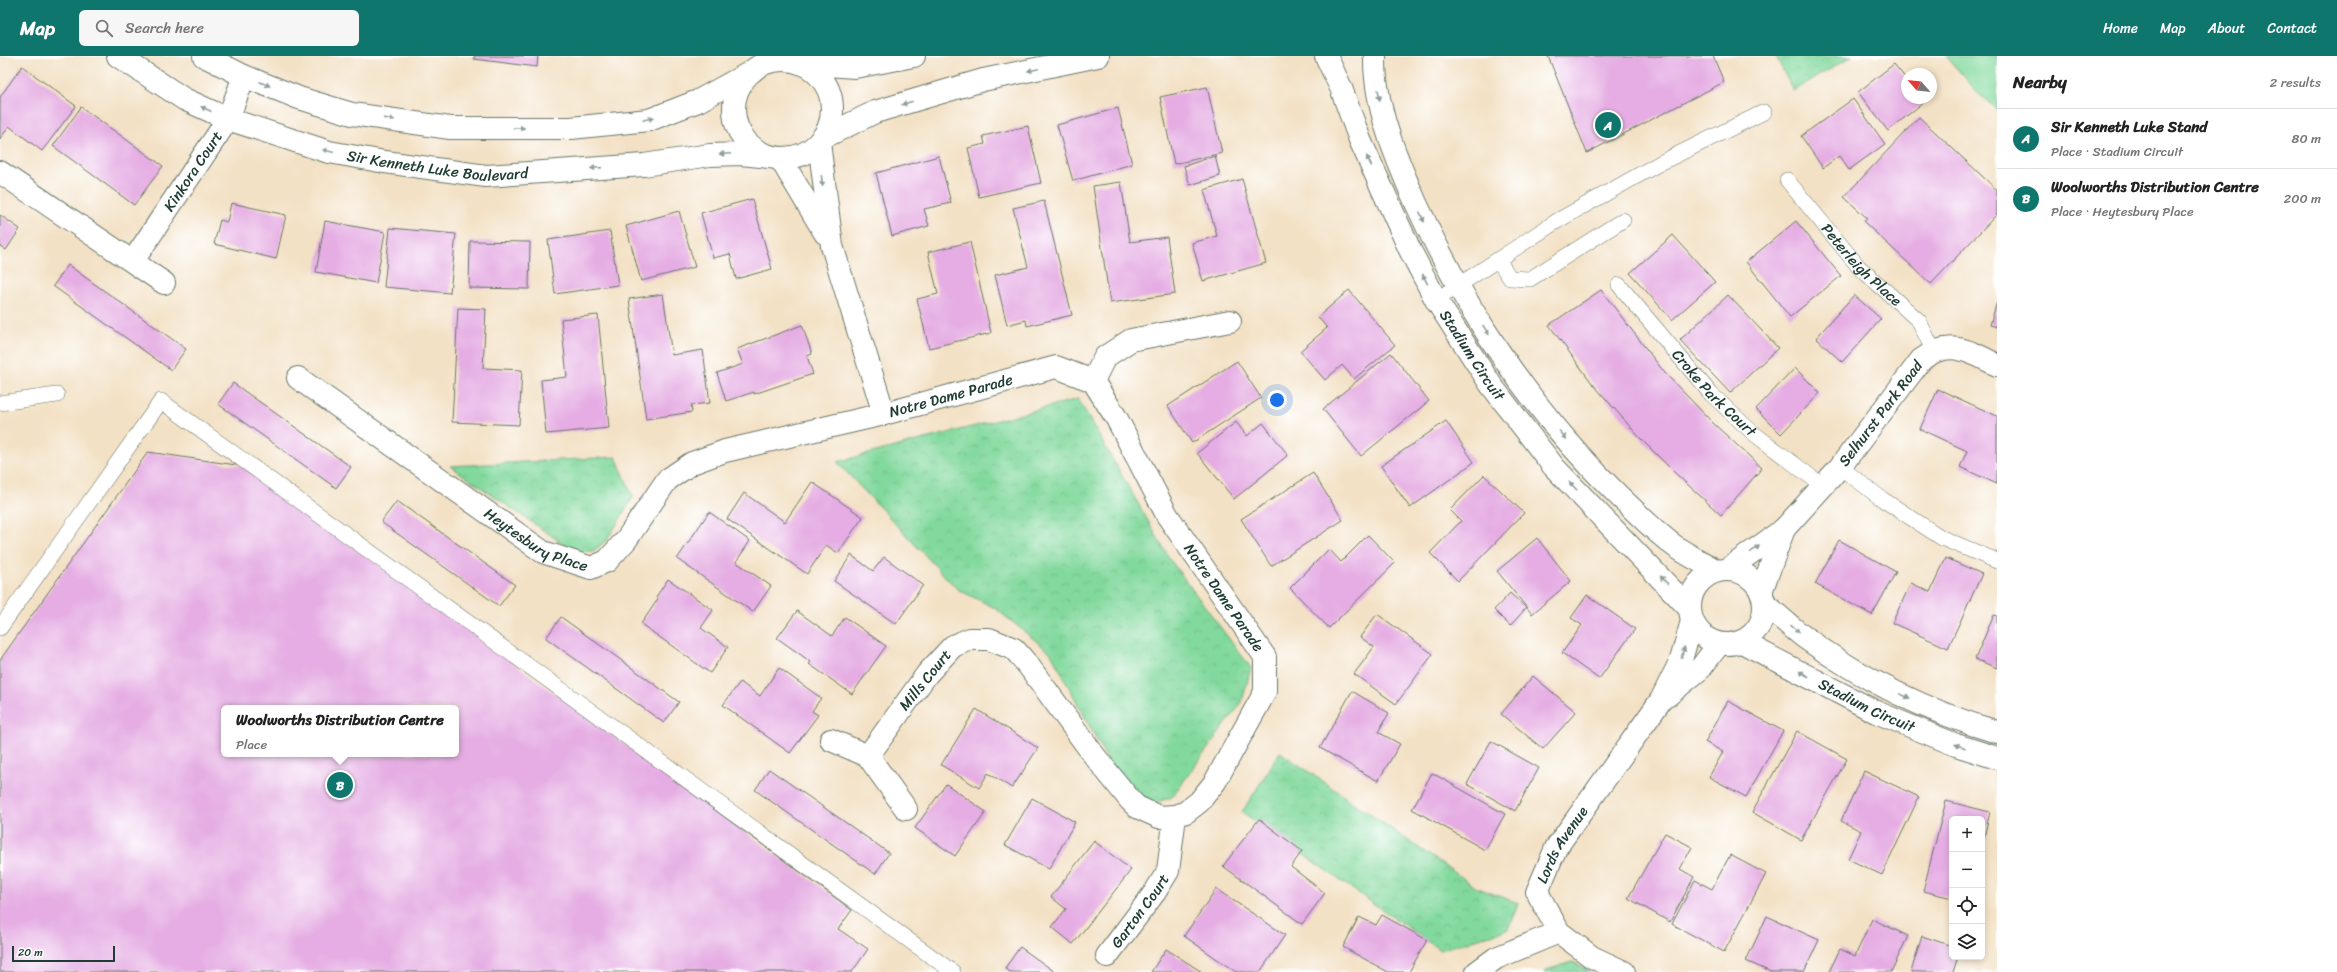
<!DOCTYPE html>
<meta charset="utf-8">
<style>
:root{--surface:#fff;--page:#f6f6f6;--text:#222;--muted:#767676;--line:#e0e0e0;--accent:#0f766e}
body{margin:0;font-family:Sriracha,sans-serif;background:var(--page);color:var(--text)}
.controls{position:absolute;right:12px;bottom:12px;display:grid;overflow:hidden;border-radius:6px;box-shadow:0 2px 6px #0003}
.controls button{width:36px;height:36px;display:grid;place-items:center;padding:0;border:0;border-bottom:1px solid var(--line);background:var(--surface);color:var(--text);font:20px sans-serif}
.compass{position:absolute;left:1901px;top:12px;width:36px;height:36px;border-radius:50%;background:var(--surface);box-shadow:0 2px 6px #0003;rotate:297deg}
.scale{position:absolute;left:12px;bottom:10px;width:103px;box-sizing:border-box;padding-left:4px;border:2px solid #1f3d34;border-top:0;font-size:11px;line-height:14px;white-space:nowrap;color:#1f3d34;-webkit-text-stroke:3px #fff;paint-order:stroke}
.you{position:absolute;left:1277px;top:344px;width:14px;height:14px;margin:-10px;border:3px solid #fff;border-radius:50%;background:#1a73e8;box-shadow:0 0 0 6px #1a73e833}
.badge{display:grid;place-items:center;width:26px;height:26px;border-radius:50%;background:var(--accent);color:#fff;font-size:13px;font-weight:700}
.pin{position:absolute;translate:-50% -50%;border:2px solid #fff;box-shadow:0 1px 4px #0006}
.popup{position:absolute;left:221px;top:649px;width:238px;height:52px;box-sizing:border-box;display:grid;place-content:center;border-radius:6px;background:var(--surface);filter:drop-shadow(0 1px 3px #0005);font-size:13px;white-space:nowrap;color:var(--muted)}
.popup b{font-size:15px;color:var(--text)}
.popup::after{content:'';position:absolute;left:50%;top:100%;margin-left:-8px;border:8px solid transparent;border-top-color:var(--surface)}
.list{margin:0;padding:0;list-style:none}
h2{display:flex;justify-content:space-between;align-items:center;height:52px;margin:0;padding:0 16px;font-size:17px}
h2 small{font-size:13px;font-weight:400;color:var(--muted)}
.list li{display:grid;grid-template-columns:26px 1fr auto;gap:12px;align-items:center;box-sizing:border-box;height:60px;padding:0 16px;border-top:1px solid var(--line)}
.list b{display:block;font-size:15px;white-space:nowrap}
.list p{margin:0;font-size:13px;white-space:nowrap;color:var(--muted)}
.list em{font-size:13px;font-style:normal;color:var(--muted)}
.icon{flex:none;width:22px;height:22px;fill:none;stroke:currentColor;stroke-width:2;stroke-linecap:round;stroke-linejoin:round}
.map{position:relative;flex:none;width:1997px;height:916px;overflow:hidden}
header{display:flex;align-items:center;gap:24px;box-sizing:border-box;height:56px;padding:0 20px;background:var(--accent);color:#fff}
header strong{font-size:19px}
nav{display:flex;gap:22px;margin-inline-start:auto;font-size:14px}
.search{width:280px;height:36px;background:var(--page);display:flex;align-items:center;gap:10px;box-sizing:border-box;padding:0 14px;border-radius:6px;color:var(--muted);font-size:15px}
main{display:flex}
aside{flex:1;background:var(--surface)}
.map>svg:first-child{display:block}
.park{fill:url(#park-crowns);stroke:#508b68}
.pitch{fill:#82d99d;stroke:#508b68}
.building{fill:#e5ade3;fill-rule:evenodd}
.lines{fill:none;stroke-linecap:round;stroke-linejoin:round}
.lane-casing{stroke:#697667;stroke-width:16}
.street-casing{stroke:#697667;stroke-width:24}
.lane{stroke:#fff;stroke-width:15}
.street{stroke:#fff;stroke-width:22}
.oneway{fill:#8f9e9a}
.labels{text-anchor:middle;stroke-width:3;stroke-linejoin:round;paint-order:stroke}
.street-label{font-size:15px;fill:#1f3d34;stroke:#fff}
</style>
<header>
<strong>Map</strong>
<div class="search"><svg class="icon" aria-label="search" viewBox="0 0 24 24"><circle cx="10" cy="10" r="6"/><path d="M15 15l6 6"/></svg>Search here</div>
<nav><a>Home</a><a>Map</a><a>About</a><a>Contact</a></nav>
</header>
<main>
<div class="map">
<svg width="1997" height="916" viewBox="0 0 1997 916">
<defs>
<pattern id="park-crowns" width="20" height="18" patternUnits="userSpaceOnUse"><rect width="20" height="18" fill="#82d99d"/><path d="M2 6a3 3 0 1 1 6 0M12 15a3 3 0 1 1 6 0" fill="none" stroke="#70bb88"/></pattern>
</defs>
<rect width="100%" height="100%" fill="#fff"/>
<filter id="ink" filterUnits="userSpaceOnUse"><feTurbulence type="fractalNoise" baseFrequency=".025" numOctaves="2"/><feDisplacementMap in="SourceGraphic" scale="8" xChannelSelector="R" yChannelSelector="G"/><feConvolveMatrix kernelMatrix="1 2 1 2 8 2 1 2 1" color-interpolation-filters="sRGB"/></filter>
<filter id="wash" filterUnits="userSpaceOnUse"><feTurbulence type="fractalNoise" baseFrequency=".012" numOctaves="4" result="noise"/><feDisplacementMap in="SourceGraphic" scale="16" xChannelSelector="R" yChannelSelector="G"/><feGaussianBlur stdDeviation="0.9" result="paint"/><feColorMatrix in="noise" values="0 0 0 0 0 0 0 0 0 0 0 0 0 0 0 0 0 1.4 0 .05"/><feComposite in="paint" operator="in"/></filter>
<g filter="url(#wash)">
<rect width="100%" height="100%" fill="#f3e1c5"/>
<g class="park">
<path d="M1776 0H1852L1793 35Z"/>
<path d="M1078 343 1171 505 1251 612 1242 646 1172 741 1149 749 1115 718 1051 597 995 552 957 533 837 406Z"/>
<path d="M616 401 633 441 607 484 593 495 575 496 450 410Z"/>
<path d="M1280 696 1477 832 1518 847 1508 873 1440 894 1242 756Z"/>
<path d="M1573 906 1591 916H1545L1546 914Z"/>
</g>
<path class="pitch" d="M1946 0H1997V54L1979 38Z"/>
<g id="blocks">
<g class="building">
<path d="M474 0H538L537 11 474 3Z"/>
<path d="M1548 0H1713L1724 26 1587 97Z"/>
<path d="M1894 8 1907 24V42H1921L1924 46 1888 75 1858 36Z"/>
<path d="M22 10 76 50 42 95 9 70 0 83V41Z"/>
<path d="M1207 31 1222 97 1174 108 1160 41Z"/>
<path d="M1853 43 1885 88 1849 114 1839 100 1823 112 1801 80Z"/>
<path d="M81 51 163 110 134 149 53 90Z"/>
<path d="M1118 52 1132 108 1073 125 1057 69Z"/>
<path d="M1919 61 1997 134V158L1931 228 1864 166 1867 162 1844 141Z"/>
<path d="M1028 70 1041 127 979 141 968 92 985 88 983 80Z"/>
<path d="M939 100 951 147 924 153 929 170 892 180 876 117Z"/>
<path d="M1215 100 1220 120 1190 129 1184 110Z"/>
<path d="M1242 123 1266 207 1203 225 1192 187 1217 180 1204 134Z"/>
<path d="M1121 126 1130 186 1167 181 1175 238 1110 247 1093 130Z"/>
<path d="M752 143 772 213 736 223 730 198 713 202 701 157Z"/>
<path d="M1044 145 1072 259 1027 270 1026 264 1007 269 995 219 1028 211 1013 152Z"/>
<path d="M231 147 286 159 276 203 214 188 220 164 227 166Z"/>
<path d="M679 155 695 211 641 225 626 170Z"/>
<path d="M0 159 20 173 6 194 0 190Z"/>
<path d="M325 165 385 176 376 227 316 216Z"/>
<path d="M1796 165 1841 220 1790 261 1746 206Z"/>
<path d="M390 172 456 178 450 237 384 231Z"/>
<path d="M610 175 618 229 555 238 548 184Z"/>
<path d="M1673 179 1715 226 1672 264 1630 217Z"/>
<path d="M470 185 530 186 529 233 469 232Z"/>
<path d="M970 186 991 277 929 292 917 243 938 238 928 196Z"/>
<path d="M68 209 186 293 171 314 53 230Z"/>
<path d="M1349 234 1395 289 1354 323 1342 309 1325 324 1300 295 1327 272 1318 261Z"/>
<path d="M1601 234 1664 316 1713 367 1762 412 1721 459 1675 417 1640 382 1592 327 1549 269Z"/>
<path d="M663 238 672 299 703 294 710 347 691 349 692 356 646 363 629 243Z"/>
<path d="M1728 239 1778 292 1730 337 1680 284Z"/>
<path d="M1854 239 1881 263 1842 306 1816 282Z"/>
<path d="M1997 246V271L1990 269Z"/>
<path d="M458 252 486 253 483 312 522 314 519 369 452 366Z"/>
<path d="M598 259 609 372 546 378 541 324 567 321 561 263Z"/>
<path d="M802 269 812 298 807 300 813 318 754 338V336L726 345 717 317 743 308 737 293Z"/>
<path d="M1391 297 1429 345 1361 400 1323 353Z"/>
<path d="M1237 305 1261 342 1192 387 1168 350Z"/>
<path d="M1795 312 1820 337 1781 378 1756 353Z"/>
<path d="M233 327 351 411 336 432 218 348Z"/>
<path d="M1938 333 1997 360V428L1960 411 1967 395 1920 373Z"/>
<path d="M1446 365 1474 406 1410 452 1381 410Z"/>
<path d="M1236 366 1247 380 1263 367 1288 399 1234 443 1197 397Z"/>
<path d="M148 396 243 410 852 854 838 873 868 893 852 916H0V604ZM224 652H456V698H224Z"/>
<path d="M1313 417 1343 464 1271 510 1241 463Z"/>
<path d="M1484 419 1524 457 1458 525 1430 497 1461 465 1450 454Z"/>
<path d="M812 426 863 461 838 497 826 489 807 518 727 463 744 437 785 466Z"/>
<path d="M397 445 515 529 499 550 381 466Z"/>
<path d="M709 456 750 485 736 506 771 530 753 556 677 503Z"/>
<path d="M1368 479 1395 507 1329 572 1290 532 1329 493 1341 506Z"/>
<path d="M1537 482 1571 525 1532 558 1497 515Z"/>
<path d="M1839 484 1896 516 1872 559 1815 528Z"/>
<path d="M851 499 873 515 884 501 923 529 896 568 834 525Z"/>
<path d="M1946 502 1982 518 1948 592 1892 567 1911 527 1930 536Z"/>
<path d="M668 523 713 554 701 572 728 591 710 617 641 568 658 543 656 541Z"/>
<path d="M1510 537 1526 552 1510 570 1494 554Z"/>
<path d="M1587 539 1635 573 1599 623 1562 597 1582 569 1571 562Z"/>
<path d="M797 555 832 580 845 561 886 590 852 638 809 608 811 606 777 582Z"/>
<path d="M1377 558 1433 598 1396 648 1354 618 1374 591 1360 581Z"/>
<path d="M1994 559 1997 560V612L1975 603Z"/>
<path d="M561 561 679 646 664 667 546 582Z"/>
<path d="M779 612 821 642 812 655 818 659 790 697 723 649 740 626 760 640Z"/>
<path d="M1533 620 1576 656 1543 693 1501 658Z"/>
<path d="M1352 635 1389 657 1378 676 1400 688 1378 725 1320 692Z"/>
<path d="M1728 645 1783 675 1746 741 1709 721 1723 696 1705 686Z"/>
<path d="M976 653 1038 692 1012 732 988 717 979 732 941 709Z"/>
<path d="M1797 675 1847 703 1801 784 1752 756Z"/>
<path d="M1491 685 1539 712 1515 755 1467 728Z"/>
<path d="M769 713 889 797 875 818 755 734Z"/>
<path d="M1864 715 1919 741 1882 819 1848 803 1861 775 1841 765Z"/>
<path d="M1432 717 1505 758 1485 794 1412 753Z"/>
<path d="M946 728 986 756 955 800 915 772Z"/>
<path d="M1032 742 1075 766 1049 813 1005 789Z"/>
<path d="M1946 745 1990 756 1983 786 1982 763H1952V842L1923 835Z"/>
<path d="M1259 763 1302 795 1291 811 1325 837 1302 868 1223 810Z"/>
<path d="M1665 777 1692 791 1680 813 1694 821 1670 866 1628 842Z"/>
<path d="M1094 785 1131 814 1073 888 1052 871 1066 853 1051 841Z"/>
<path d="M1730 799 1766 818 1724 896 1672 868 1695 824 1712 833Z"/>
<path d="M1216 833 1285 879 1260 916H1236L1184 880Z"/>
<path d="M1382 859 1427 884 1409 916H1388L1343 891 1359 861 1376 869Z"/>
<path d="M1767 860 1819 884 1804 916H1771L1746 905Z"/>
<path d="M1872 863 1908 880 1891 916H1829L1840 893 1855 900Z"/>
<path d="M1922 880 1952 890V901H1958L1953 916H1911Z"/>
<path d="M1020 891 1055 916H1010L1005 912Z"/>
<path d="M1166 893 1202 916H1151Z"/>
</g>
</g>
</g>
<g filter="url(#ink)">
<use href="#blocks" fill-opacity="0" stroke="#697667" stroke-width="1"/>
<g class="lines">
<g class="lane-casing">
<g id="lane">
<path id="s1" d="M1787 124 1858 210 1919 265 1933 294"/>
<path d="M1498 204 1510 222 1530 223 1623 164"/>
<path id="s2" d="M1619 229 1711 338 1752 376 1823 430"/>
<path d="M1436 244 1557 165 1660 107 1764 56"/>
<path d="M0 347 57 339"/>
<path d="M1840 411 1882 443 1942 482 1997 505"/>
<path d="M0 572 161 345 953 916"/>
</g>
</g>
<g class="street-casing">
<g id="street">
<path id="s3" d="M118 0 184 43 228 63 329 96 385 106 486 120 644 109 710 99 741 98 778 102"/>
<path d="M204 0 244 20 299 42 352 58 450 72H571L649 64 698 45 751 16"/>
<path id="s4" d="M1326 0 1341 32 1360 84 1410 194 1436 244 1491 329 1554 411 1690 553"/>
<path d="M1375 0C1374 50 1396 102 1416 147 1465 255 1534 357 1619 440 1637 457 1655 476 1676 491 1689 500 1704 507 1717 515"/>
<circle cx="783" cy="53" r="49"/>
<path d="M800 7 855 11 914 0"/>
<path d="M822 82 875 56 983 24 1098 0"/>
<path id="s5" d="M819 86 832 190 884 358 1056 311 1093 325 1117 363 1167 459 1265 601V636L1215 726 1199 746 1186 756 1175 760 1159 761 1137 751 1130 744 1093 698 1028 609 1014 593 989 583H970L953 590 927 618 868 700"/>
<path d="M780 102 825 177"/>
<path d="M0 116 164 227"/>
<path id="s6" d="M133 205 228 63 244 20"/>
<path id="s7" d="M298 322 543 496 591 512 607 505 626 484 667 424 692 407 725 395 884 358"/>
<path d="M1093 325 1105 301 1131 284 1230 265"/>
<circle cx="1727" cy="551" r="37"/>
<path id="s8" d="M1727 514 1784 473 1840 411 1921 304C1949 282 1969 295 1997 309"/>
<path d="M1761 536 1784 473"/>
<path d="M1765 548C1778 559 1791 571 1804 581 1862 623 1929 656 1997 676"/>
<path id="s9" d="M1742 586 1876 656 1956 689 1997 702"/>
<path d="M1667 640 1700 613 1719 588"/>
<path d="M831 684 868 700 906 753"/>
<path id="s10" d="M1107 900 1155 836 1168 815 1175 760"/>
<path d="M1477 916 1496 902 1559 876"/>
<path id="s11" d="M1624 916 1592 901 1559 876 1537 836 1556 792 1661 644 1681 604 1692 565"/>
</g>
</g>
<use href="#lane" class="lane"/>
<use href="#street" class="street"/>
</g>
<defs><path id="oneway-solid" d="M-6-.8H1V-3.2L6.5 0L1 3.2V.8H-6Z"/></defs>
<g class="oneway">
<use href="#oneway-solid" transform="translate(1033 14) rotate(168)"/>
<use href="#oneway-solid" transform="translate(265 28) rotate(22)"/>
<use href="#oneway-solid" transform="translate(1379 39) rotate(81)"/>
<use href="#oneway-solid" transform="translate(907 47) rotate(163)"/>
<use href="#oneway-solid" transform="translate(206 53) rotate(-156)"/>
<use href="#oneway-solid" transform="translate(389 63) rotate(8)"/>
<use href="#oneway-solid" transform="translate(648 63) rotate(-12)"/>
<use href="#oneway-solid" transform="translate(519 72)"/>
<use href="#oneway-solid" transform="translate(328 95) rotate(-166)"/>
<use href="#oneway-solid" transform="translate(725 98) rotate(177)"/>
<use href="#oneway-solid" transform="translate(1369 105) rotate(-115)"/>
<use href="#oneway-solid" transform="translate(596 112) rotate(176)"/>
<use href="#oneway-solid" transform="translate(822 125) rotate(83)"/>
<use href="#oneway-solid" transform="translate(1422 161) rotate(66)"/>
<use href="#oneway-solid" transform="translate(1425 223) rotate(-117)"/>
<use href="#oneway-solid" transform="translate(1486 274) rotate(56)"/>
<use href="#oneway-solid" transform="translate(1563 379) rotate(50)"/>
<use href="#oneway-solid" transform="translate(1573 430) rotate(-134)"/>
<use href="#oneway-solid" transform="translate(1755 493) rotate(-36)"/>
<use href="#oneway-solid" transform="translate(1664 524) rotate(-134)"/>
<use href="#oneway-solid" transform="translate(1795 573) rotate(40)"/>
<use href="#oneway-solid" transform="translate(1683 596) rotate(-74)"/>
<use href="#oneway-solid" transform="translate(1804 618) rotate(-150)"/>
<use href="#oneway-solid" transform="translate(1905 640) rotate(26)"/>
<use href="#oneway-solid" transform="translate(1960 690) rotate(-161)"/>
</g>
</g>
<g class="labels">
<g class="street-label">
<text dy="5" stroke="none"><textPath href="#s3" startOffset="343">Sir Kenneth Luke Boulevard</textPath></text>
<text dy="5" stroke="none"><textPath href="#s6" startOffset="108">Kinkora Court</textPath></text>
<text dy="5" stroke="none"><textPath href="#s1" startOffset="113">Peterleigh Place</textPath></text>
<text dy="5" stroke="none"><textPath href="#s4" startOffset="334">Stadium Circuit</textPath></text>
<text dy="5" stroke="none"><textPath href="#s2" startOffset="144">Croke Park Court</textPath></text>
<text dy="5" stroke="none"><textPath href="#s5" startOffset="350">Notre Dame Parade</textPath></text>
<text dy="5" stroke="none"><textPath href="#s8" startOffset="221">Selhurst Park Road</textPath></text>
<text dy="5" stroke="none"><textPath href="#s7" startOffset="289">Heytesbury Place</textPath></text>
<text dy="5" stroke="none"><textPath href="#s5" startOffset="752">Notre Dame Parade</textPath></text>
<text transform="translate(925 624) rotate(-51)" y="5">Mills Court</text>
<text dy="5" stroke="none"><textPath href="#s9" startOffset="140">Stadium Circuit</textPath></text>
<text dy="5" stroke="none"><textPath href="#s11" startOffset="176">Lords Avenue</textPath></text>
<text dy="5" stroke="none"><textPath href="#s10" startOffset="56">Garton Court</textPath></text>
</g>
</g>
</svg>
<div class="controls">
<button>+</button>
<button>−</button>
<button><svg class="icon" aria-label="locate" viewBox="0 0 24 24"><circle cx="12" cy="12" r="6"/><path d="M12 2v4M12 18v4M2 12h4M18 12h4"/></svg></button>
<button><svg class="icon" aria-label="layers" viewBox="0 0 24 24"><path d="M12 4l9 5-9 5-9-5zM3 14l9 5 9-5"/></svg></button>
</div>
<svg class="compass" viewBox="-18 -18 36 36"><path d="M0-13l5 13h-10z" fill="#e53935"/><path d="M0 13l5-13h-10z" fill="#767676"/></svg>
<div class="scale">20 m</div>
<div class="you"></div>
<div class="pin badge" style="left:1608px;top:69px">A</div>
<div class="pin badge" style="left:340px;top:729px">B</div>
<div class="popup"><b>Woolworths Distribution Centre</b>Place</div>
</div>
<aside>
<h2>Nearby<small>2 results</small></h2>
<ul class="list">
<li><span class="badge">A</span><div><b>Sir Kenneth Luke Stand</b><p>Place · Stadium Circuit</p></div><em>80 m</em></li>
<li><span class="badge">B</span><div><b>Woolworths Distribution Centre</b><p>Place · Heytesbury Place</p></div><em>200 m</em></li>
</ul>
</aside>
</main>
